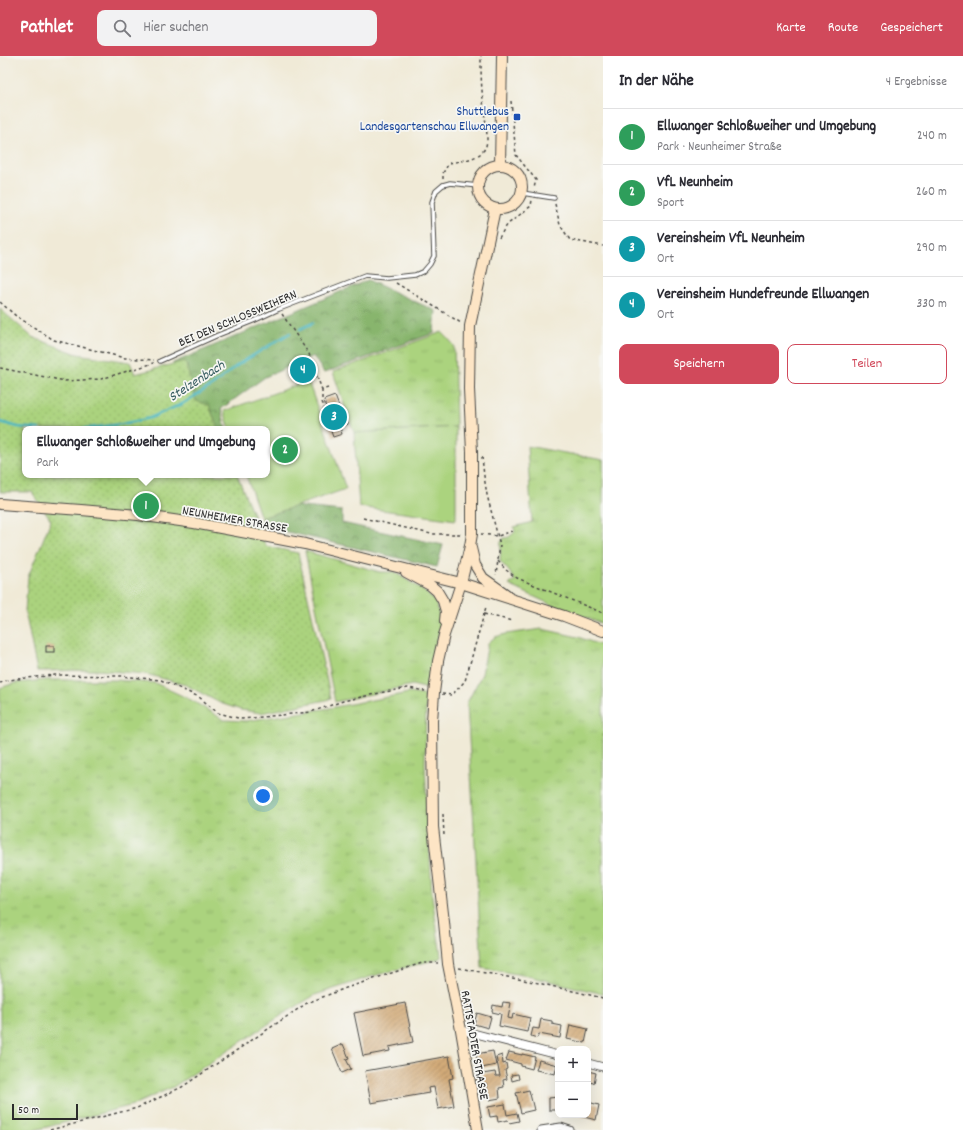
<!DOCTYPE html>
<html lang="de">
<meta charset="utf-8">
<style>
:root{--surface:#fff;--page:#f2f2f3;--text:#2b2b33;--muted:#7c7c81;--line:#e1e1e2;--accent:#d1495b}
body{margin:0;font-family:Dekko,sans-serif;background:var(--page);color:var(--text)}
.controls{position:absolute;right:12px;bottom:12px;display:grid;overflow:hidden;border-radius:8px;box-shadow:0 4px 16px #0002}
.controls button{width:36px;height:36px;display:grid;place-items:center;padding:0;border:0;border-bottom:1px solid var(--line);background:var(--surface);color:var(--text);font:20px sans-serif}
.scale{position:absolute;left:12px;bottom:10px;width:66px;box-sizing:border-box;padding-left:4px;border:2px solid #2b2b2b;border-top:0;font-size:11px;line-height:14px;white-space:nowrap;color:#2b2b2b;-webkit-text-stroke:3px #f6f6f2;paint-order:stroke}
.you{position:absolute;left:263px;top:740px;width:14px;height:14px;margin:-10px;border:3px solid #fff;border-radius:50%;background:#1a73e8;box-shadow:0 0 0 6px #1a73e833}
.badge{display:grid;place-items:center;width:26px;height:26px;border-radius:50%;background:var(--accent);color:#fff;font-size:13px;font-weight:700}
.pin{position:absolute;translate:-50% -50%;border:2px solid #fff;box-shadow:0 1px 4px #0006}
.popup{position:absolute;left:22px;top:370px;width:248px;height:52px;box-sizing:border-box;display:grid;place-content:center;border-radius:8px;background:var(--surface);filter:drop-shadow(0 1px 3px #0005);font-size:13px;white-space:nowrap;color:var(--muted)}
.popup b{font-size:15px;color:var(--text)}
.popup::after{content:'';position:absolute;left:50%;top:100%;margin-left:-8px;border:8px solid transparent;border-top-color:var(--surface)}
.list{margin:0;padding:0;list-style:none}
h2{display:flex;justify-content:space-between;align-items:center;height:52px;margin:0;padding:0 16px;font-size:17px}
h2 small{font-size:13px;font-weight:400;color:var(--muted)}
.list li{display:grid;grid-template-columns:26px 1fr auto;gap:12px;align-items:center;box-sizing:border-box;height:56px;padding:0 16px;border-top:1px solid var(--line)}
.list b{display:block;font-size:15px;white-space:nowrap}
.list p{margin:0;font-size:13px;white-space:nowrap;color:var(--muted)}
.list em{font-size:13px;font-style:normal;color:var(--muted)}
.actions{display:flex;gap:8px;padding:12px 16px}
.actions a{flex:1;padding:9px 0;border:1px solid var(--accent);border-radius:8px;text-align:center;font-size:14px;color:var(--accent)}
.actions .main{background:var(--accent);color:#fff}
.icon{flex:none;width:22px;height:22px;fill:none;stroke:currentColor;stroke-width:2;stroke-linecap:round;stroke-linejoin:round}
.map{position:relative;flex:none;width:603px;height:1074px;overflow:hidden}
header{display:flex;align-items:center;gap:24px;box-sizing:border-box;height:56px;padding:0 20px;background:var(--accent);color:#fff}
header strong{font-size:19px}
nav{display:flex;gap:22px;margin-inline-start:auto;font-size:14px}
.search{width:280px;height:36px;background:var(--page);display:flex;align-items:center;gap:10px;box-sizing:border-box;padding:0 14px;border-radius:8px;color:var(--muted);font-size:15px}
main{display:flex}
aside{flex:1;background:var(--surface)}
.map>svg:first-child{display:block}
.grass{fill:url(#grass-tufts);stroke:#6b7f54}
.forest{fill:url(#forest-crowns);stroke:#5a704c}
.park{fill:url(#park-dots);stroke:#6b7f54}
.pitch{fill:#abd37e;stroke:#6b7f54}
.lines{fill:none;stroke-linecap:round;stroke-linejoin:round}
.stream{stroke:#49b7c2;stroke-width:2.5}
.building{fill:url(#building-hatch)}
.lane-casing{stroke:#494845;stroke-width:5.5}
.street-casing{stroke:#494845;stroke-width:9}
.secondary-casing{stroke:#494845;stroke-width:12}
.path{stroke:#494845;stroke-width:1.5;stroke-dasharray:3 3;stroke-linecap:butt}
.lane{stroke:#fff;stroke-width:3.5}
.street{stroke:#fff;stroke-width:7}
.secondary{stroke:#fde5c5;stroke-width:10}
.transit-dot{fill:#1a4fb4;stroke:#f6f6f2;stroke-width:1.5}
.labels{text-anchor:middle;stroke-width:3.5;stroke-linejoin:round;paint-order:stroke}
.transit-label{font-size:13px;fill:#164399;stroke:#f6f6f2;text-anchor:end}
.street-label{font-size:13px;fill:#2b2b2b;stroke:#f6f6f2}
.water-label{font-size:14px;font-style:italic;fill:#365c60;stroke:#f6f6f2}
</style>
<header>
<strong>Pathlet</strong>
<div class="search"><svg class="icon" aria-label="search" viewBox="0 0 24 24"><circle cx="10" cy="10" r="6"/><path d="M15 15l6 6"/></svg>Hier suchen</div>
<nav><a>Karte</a><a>Route</a><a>Gespeichert</a></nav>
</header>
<main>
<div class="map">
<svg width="603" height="1074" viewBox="0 0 603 1074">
<defs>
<pattern id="grass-tufts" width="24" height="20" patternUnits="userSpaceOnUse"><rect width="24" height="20" fill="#abd37e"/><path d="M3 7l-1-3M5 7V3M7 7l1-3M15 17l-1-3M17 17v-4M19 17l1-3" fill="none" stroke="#93b56d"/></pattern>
<pattern id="forest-crowns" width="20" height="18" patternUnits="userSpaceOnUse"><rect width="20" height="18" fill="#88b56d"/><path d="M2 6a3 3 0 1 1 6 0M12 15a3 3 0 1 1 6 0" fill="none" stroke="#6f935a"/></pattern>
<pattern id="park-dots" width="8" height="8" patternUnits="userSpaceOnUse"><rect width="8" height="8" fill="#abd37e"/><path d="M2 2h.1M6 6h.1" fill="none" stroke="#93b56d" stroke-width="1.8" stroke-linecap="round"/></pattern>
<pattern id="building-hatch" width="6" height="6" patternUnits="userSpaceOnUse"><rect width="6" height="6" fill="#d2aa78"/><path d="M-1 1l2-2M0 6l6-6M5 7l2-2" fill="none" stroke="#ab8b63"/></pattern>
</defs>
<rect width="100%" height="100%" fill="#f6f6f2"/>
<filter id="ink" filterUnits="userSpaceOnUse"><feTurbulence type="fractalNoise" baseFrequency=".025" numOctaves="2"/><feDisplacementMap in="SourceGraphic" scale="8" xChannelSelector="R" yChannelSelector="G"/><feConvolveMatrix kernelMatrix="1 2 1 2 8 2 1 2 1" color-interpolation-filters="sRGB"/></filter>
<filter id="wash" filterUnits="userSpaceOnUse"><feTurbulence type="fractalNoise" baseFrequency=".012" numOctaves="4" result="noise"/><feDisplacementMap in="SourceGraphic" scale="16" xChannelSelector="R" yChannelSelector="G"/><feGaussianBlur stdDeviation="0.9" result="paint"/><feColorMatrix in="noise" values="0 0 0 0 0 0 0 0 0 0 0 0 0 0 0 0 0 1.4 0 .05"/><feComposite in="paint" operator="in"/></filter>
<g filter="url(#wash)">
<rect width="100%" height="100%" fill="#f0ead7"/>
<g class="grass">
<path d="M442 276 454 289 456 371 354 377 333 316Z"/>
<path d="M527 390 603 404V568L552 549 509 529 515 524 508 514 500 505 501 486 504 482 509 481 515 476 514 471 532 466Z"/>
<path d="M305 495 380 516H394L423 534 436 546 441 566 428 633 412 629 335 646Z"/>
<path d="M542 573 578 581 603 590V938L528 920 482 912 467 647 482 618 488 587 495 581 506 578Z"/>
<path d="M45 624H116L155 627 191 644 224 664 246 665 330 652 409 637 424 639 426 644 425 710 432 840 441 900V902L373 920 315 939 282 959 173 1031 133 1049 35 1074H0V632L15 627Z"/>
</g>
<g class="forest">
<path d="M368 224 436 255 434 277 324 317 313 300 265 321 221 353 226 373H95L174 353 173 307Z"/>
<path d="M294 450 342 455V467L443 489 437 511 262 470 261 462Z"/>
</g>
<path class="park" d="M0 253 32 281 77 298 130 306 135 318 185 305 196 345 209 349 218 373H25V419H237L266 490 298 497 331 643 261 657 241 654 220 647 186 629 146 618 97 614 37 615 25 555 28 521 51 464 32 436H0Z"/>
<g class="pitch">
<path d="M308 325 346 433 261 462 246 419H267V373H230L224 355Z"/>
<path d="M456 371V464L359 451 354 377Z"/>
</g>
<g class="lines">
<g class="stream">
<path d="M300 273 313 267"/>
<path d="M0 366 18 371 39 373"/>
<path d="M82 373 122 368 150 362 182 348 213 329 239 308 290 277"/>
</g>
</g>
<g id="blocks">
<g class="building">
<path d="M309 306 312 316 297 321 293 312Z"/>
<path d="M335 340 343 361 345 360 348 368 340 371 342 378 333 381 323 353 326 352 324 344Z"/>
<rect x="46" y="590" width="8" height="6"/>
<path d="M463 943 471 945 468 953 461 951Z"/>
<path d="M503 946 511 947 508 962 512 963 513 958 530 962 527 976 499 970 501 958 492 956 493 949 502 951Z"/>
<path d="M405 947 413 986 389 991 390 995 363 1000 354 957Z"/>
<path d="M477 957 491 961 488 972 474 968Z"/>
<path d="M541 963 552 965V968L562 970 560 982 539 978 537 982 531 980 533 972 539 973Z"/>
<path d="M570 969 588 973 585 987 567 983Z"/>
<path d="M343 988 349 1002 346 1003 351 1013 342 1017 332 993Z"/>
<path d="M493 995 496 1009 482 1012 480 1003H477L476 998Z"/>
<path d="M509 996 522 999V998L535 1001 532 1013 521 1010V1008L506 1004Z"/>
<path d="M502 999 503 1008 506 1007 507 1013 505 1014 507 1023 503 1024 504 1031 499 1032 500 1042 489 1044 486 1027 477 1028 476 1019 495 1016 496 1020H500L496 1001Z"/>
<path d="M449 1000 453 1022 449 1023 454 1050 438 1053 434 1031 428 1032 429 1037 371 1047 365 1015Z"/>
<path d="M539 1004 557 1009 555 1018 536 1014Z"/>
<path d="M588 1015 596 1017 594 1027 588 1026Z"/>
<path d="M518 1018 519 1023 512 1025 511 1019Z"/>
<path d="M529 1034 534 1054 521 1057 516 1037Z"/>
<path d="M558 1041V1054H549V1042Z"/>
<path d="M588 1046 599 1049 596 1064 580 1060 588 1059Z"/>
<path d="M505 1048 507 1059 517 1057 519 1065 509 1067 508 1064 498 1066 497 1060 490 1061 488 1051Z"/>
</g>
</g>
</g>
<g filter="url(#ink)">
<use href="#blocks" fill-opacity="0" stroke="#494845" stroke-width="1"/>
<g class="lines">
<g class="lane-casing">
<g id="lane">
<path d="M522 137 554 142"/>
<path d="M160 305 218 279 253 265 279 253 365 220 387 222 415 219 424 215 430 208 434 200 432 146 436 135 443 129 450 127 478 130"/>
</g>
</g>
<g class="street-casing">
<g id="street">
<path d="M461 974 558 999"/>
<path d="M588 1007 603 1011"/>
<path d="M541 1074 561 1071 570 1074"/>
</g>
</g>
<g class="secondary-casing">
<g id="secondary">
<circle cx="500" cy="131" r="22"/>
<path d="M500 109 502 0"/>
<path d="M0 448 81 454 138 459 194 467 305 488 461 527 564 560 603 575"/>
<path d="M471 492 475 509 483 522 507 539"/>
<path d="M406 516 430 529 437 535 443 545 446 555 445 565"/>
<path d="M478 1074 461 974 448 908 444 866 433 771 432 665 434 637 438 605 444 579 461 527 470 490 472 478V396L469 333 470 270 495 153"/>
</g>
</g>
<g class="path">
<path d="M511 45 516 99 536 124 534 132"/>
<path d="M443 123V117L449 107C459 105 476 104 483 95 486 92 487 87 487 83 487 70 484 57 483 43 481 29 481 14 481 0"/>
<path d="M555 148 560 169 570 184 603 190"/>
<path d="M499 182 503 175 508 168 531 150 532 144"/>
<path d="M396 227 461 267"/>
<path d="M0 246 16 260 54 284 125 302 154 304"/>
<path d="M282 258 309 298 322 334 328 332"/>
<path d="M0 312 65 325 101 323 154 307"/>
<path d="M302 319 303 321 316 316"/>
<path d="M322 334V346L325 353"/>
<path d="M482 401 484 420 487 439 500 489 496 519"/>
<path d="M363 462 431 478H463"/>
<path d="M481 478 498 480 512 475"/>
<path d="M498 505 506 514 517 522 603 557"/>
<path d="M484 558 512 565"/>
<path d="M0 627 8 624 55 619 121 620 161 624 199 641 218 657 242 663 311 656 343 645 384 636 408 632 425 635"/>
<path d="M442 638 452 639 465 625 486 551"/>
<path d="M443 758 444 780"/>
<path d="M459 912 534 926 603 942"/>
<path d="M50 1074 137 1052 182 1031 307 947 346 932 422 907H438"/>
</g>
<use href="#lane" class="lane"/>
<use href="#street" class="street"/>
<use href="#secondary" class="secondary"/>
</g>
</g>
<rect class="transit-dot" x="513" y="57" width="8" height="8" rx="2"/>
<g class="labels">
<g class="transit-label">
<text x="509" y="59">Shuttlebus<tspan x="509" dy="15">Landesgartenschau Ellwangen</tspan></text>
</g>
<g class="street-label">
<text transform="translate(237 261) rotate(-23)" y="5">BEI DEN SCHLOSSWEIHERN</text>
<text transform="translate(235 462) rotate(10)" y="5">NEUNHEIMER STRASSE</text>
<text transform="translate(476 989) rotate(80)" y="5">RATTSTADTER STRASSE</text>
</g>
<g class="water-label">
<text transform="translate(196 324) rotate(-33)" y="5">Stelzenbach</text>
</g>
</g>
</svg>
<div class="controls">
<button>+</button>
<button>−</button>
</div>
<div class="scale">50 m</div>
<div class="you"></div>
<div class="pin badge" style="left:146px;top:450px;background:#2e9e5b">1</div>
<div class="popup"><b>Ellwanger Schloßweiher und Umgebung</b>Park</div>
<div class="pin badge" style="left:285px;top:394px;background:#2e9e5b">2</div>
<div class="pin badge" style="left:334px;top:361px;background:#0f9aa8">3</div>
<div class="pin badge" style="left:303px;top:314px;background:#0f9aa8">4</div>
</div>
<aside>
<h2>In der Nähe<small>4 Ergebnisse</small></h2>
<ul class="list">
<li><span class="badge" style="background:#2e9e5b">1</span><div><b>Ellwanger Schloßweiher und Umgebung</b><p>Park · Neunheimer Straße</p></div><em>240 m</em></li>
<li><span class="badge" style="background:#2e9e5b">2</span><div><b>VfL Neunheim</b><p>Sport</p></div><em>260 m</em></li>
<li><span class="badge" style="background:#0f9aa8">3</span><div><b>Vereinsheim VfL Neunheim</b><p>Ort</p></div><em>290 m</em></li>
<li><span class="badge" style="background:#0f9aa8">4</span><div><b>Vereinsheim Hundefreunde Ellwangen</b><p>Ort</p></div><em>330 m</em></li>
</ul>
<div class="actions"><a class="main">Speichern</a><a>Teilen</a></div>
</aside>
</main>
